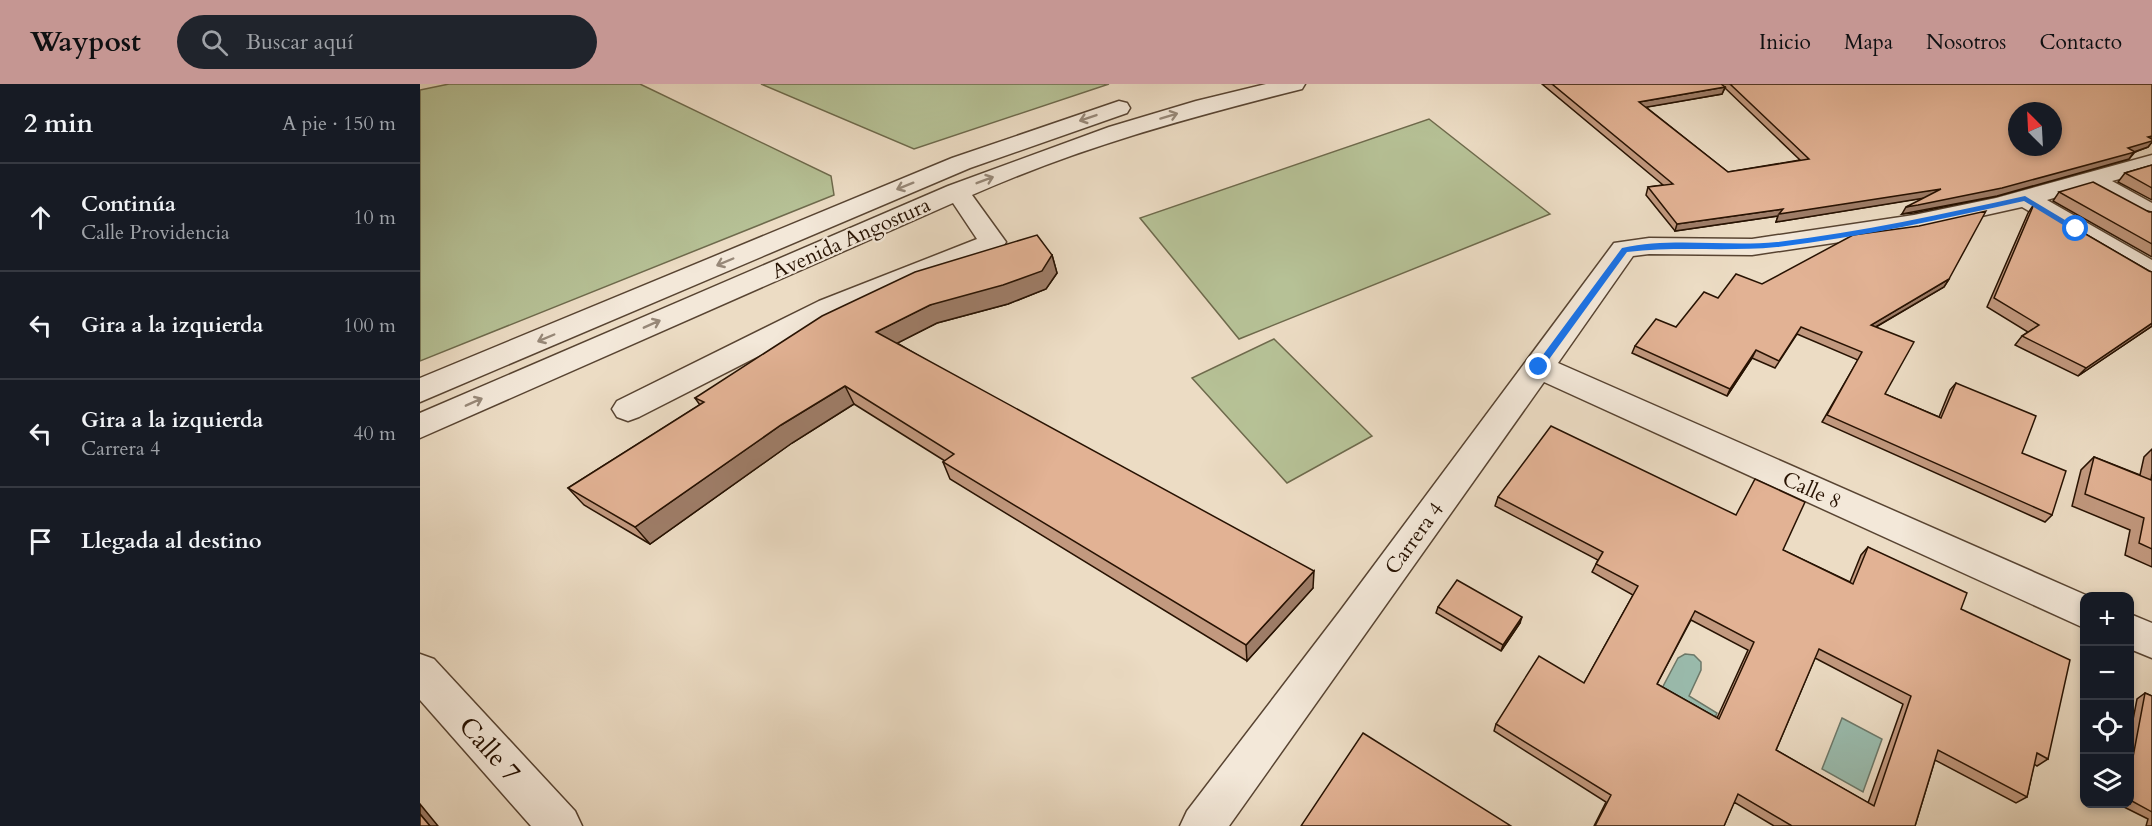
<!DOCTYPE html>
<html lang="es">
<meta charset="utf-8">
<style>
:root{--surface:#171b24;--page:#20242c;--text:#f1f3f6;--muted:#9ea1a6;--line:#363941;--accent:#c59692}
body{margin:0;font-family:Cardo,serif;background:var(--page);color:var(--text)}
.controls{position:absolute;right:18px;bottom:18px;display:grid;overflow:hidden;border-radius:12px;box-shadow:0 3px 9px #0003}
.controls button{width:54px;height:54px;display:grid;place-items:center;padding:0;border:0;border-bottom:2px solid var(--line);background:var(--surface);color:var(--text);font:30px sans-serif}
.compass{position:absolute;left:1588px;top:18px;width:54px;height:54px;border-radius:50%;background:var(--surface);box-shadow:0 3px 9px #0003;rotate:336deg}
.stop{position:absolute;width:18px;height:18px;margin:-14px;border:4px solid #1a73e8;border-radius:50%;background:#fff}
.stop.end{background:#1a73e8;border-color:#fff;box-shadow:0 2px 6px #0008}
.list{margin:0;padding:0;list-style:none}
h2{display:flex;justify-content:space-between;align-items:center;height:78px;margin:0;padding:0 24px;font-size:26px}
h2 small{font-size:20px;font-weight:400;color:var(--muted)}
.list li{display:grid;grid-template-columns:39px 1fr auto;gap:18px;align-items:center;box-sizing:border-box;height:108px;padding:0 24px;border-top:2px solid var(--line)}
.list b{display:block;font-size:22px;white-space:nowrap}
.list p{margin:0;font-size:20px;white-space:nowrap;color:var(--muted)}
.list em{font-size:20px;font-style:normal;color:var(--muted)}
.icon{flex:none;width:33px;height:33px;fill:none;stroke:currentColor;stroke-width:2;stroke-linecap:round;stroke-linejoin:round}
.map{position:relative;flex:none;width:1732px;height:742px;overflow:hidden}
header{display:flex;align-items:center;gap:36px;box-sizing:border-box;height:84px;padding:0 30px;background:var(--accent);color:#111}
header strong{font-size:28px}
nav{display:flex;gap:33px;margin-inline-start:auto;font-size:21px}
.search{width:420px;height:54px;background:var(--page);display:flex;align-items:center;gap:15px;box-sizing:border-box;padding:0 21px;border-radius:33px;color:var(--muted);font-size:22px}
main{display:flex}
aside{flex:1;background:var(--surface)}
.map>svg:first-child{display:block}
.green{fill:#b6c196;stroke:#6e6a4c;stroke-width:1.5}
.water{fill:#9abcae;stroke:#6c7869;stroke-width:1.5}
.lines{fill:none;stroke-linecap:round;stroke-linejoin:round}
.minor-casing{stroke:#584432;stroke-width:3}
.minor{fill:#f3e8d9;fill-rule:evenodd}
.wall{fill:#c2997f;stroke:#271202;stroke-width:1.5;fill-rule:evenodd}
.shaded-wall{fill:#9e7d68;stroke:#271202;stroke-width:1.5}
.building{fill:#e2b294;stroke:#271202;stroke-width:1.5;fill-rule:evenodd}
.oneway{stroke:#978878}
.route{fill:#1a73e8}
.labels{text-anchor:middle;stroke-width:4.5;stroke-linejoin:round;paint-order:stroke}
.street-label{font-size:21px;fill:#271202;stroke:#f3e8d9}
.near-street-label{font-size:26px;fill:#271202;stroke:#f3e8d9}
</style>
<header>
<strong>Waypost</strong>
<div class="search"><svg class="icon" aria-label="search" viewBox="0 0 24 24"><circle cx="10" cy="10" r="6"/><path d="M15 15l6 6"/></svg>Buscar aquí</div>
<nav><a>Inicio</a><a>Mapa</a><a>Nosotros</a><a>Contacto</a></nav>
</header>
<main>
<aside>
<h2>2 min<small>A pie · 150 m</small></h2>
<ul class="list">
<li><svg class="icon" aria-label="ahead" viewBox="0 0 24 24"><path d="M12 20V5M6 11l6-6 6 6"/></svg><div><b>Continúa</b><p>Calle Providencia</p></div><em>10 m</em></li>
<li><svg class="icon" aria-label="left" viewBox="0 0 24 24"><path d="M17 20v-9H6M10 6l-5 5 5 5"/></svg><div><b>Gira a la izquierda</b></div><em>100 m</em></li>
<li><svg class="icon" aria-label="left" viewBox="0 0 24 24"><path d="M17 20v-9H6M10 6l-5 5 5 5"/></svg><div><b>Gira a la izquierda</b><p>Carrera 4</p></div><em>40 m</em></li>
<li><svg class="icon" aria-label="arrive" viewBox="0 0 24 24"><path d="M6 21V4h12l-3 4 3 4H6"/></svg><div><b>Llegada al destino</b></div></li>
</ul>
</aside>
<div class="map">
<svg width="1732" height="742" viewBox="0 0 1732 742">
<rect width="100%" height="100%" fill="#ecdcc4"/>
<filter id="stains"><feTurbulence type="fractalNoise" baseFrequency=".00333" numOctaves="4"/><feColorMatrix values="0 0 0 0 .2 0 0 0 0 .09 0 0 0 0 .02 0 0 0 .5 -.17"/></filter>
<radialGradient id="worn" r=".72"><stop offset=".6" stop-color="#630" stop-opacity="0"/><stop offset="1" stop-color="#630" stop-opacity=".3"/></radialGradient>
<g class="green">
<path d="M29 0H220L411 92 414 111 0 277V6Z"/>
<path d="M341 0H689L494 65Z"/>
<path d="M1009 35 1130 130 819 255 720 134Z"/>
<path d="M854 255 952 352 867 399 772 294Z"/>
</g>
<g class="water">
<path d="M1265 570 1274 571 1281 578V586L1269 612 1297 629 1292 640 1239 610 1258 574Z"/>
<path d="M1422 634 1462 655 1443 708 1402 685Z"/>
</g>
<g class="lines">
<g class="minor-casing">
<g id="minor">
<path d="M846 0H885L882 5C770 33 658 64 552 111L586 158 582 164 419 231 219 333 208 337 197 333 192 325 197 317 399 217 557 155 533 119 0 354V329L528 102 689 43 776 17Z"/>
<path d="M699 17 707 19 710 24 707 29 550 84 0 318V294L532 74Z"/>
<path d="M1732 71V86L1692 97 1732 119V137L1723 135 1667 104 1627 116 1732 176V197L1722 194 1602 123 1494 147 1332 171 1229 170 1213 172 1138 279 1668 512H1664V544L1124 298 809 742H760L767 727 920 527 1194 159 1229 154 1332 155 1494 131 1576 114Z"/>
<path d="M1710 530 1732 539V574L1710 565Z"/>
<path d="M0 570 14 575 155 727 162 742H111L0 616Z"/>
</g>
</g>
<use href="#minor" class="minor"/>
</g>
<g class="wall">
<path d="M1122 0H1732V58L1728 63 1715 68 1709 75 1577 112 1494 129 1482 130 1503 114 1356 138 1358 132 1255 147 1226 111 1228 103 1243 101ZM1305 4 1380 76 1308 88 1226 23 1302 10Z"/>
<path d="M1732 81V116L1698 98 1705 89Z"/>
<path d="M1639 108 1732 128V173L1633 117Z"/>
<path d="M1614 120 1729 187 1732 188V242L1658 292 1595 261 1602 252 1608 248 1567 223 1608 129Z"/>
<path d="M632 171 637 189 626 205 588 220 517 239 477 259 893 504 827 577 530 395 523 378 525 377 434 320 372 359 230 460 164 421 148 404 280 321 275 314Z"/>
<path d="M1529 195 1524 203 1456 243 1465 310 1519 333 1530 306 1536 299 1602 369 1632 431 1625 438 1402 338 1438 276 1377 250 1355 284 1332 274 1307 312 1212 269 1215 262 1256 243 1298 214 1342 200Z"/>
<path d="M1732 365V483L1705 471 1710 446 1652 422 1661 386 1674 373 1720 391 1724 373Z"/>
<path d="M1078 413 1363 466 1430 498 1441 471 1448 463 1541 525 1628 675 1617 682 1614 680 1607 713 1596 719 1515 676 1495 742H1354L1314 718 1304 742H1174L1186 718 1074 647 1076 640 1164 599 1213 511 1172 488 1178 476 1075 422ZM1271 536 1328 566 1297 634 1237 600ZM1395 574 1483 620 1448 719 1356 666Z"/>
<path d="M1018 523 1100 539 1081 567 1016 529Z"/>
<path d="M1725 609 1732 612V742H1726L1728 735 1698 720H1710V651L1717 615Z"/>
</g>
<g class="shaded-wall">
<path d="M1305 3 1302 10 1216 25 1219 18Z"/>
<path d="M1732 52V58L1728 63 1714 68 1709 75 1577 112 1482 130 1486 123 1708 64 1728 53Z"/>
<path d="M1521 105 1517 112 1356 138 1358 132 1255 147 1257 140 1363 125Z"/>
<path d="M632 171 637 189 626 205 588 220 517 239 464 266 456 248 510 221Z"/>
<path d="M1529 195 1524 203 1447 248 1451 241Z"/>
<path d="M1732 239V242L1658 292 1666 284Z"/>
<path d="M1336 266 1332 274 1307 312 1310 305Z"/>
<path d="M425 302 434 320 372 359 230 460 215 443 361 341Z"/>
<path d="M894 487 893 504 827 577 826 561Z"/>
<path d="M1102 533 1100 539 1081 567 1083 561Z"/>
<path d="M0 720 18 742H10L0 730Z"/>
</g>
<g class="building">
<path d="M1132 0H1301L1305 3 1219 18 1308 88 1389 75 1310 0H1732V52L1728 53 1732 55V57L1708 64 1715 68 1582 104 1498 121 1486 123 1521 105 1359 130 1363 125 1257 140 1228 103 1253 100ZM1597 27H1633V63H1597Z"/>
<path d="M1732 81V104L1705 89Z"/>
<path d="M1673 98 1729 128H1732V160L1639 108Z"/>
<path d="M1614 120 1729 187 1732 188V239L1666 284 1602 252 1619 241 1574 214Z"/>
<path d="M1566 127 1529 195 1451 241 1494 258 1465 310 1521 334 1536 299 1616 332 1602 369 1646 387 1632 431 1407 331 1442 268 1381 243 1359 277 1336 266 1310 305 1215 262 1236 235 1256 243 1284 208 1298 214 1316 190 1342 200 1433 151 1499 142Z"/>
<path d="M617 151 632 171 622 187 583 201 510 221 456 248 894 487 826 561 523 378 534 370 425 302 361 341 215 443 148 404 284 318 275 314 402 232 495 188Z"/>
<path d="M1131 342 1316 431 1335 395 1385 418 1363 466 1433 500 1448 463 1547 509 1541 525 1650 576 1628 675 1617 669 1607 713 1518 666 1495 742H1372L1318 710 1304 742H1175L1191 711 1076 640 1119 572 1164 599 1218 502 1176 480 1183 468 1078 413ZM1275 527 1334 558 1299 635 1237 600ZM1399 565 1491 612 1454 722 1356 666Z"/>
<path d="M1674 373 1731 396 1732 390V465L1719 459 1724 434 1665 410Z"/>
<path d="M1037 496 1102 533 1083 561 1018 523Z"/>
<path d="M1725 609 1732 612V728L1710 716V689Z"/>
<path d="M943 649 1091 742H881Z"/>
<path d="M0 730 10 742H0Z"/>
</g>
<defs><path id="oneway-shaft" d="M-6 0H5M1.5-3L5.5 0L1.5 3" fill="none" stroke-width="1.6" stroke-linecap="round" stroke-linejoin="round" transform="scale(1.5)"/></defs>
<g class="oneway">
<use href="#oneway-shaft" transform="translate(749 32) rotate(-17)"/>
<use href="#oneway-shaft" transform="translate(668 34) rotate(161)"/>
<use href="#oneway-shaft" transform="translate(565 96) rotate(-21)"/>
<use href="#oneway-shaft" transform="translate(485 102) rotate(158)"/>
<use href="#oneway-shaft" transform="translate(305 178) rotate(157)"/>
<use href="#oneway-shaft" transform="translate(232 240) rotate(-24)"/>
<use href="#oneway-shaft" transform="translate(126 254) rotate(157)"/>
<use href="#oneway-shaft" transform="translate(54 318) rotate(-24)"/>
</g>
<path class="route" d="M1605 112 1660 145 1653 147 1604 117C1523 135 1441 153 1357 163 1307 168 1257 162 1207 168L1122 285 1114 283 1202 164C1252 153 1306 163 1357 158 1441 148 1523 130 1605 112Z"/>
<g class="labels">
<g class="street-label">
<text transform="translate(431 154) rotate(-24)" y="7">Avenida Angostura</text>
<text transform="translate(1392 406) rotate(24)" y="7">Calle 8</text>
<text transform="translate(994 454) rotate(-54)" y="7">Carrera 4</text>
</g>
<g class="near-street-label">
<text transform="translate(70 665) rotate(48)" y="9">Calle 7</text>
</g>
</g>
<rect width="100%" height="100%" filter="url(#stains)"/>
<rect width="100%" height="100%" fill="url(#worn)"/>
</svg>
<div class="controls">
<button>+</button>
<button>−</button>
<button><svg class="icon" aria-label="locate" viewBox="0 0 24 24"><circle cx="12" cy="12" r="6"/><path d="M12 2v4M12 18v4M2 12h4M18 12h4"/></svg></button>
<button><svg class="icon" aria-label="layers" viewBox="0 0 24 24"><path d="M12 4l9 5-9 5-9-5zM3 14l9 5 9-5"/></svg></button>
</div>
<svg class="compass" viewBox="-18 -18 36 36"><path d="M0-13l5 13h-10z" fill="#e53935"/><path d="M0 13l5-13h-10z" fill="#9ea1a6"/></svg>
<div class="stop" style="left:1656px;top:145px"></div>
<div class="stop end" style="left:1119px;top:283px"></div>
</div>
</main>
